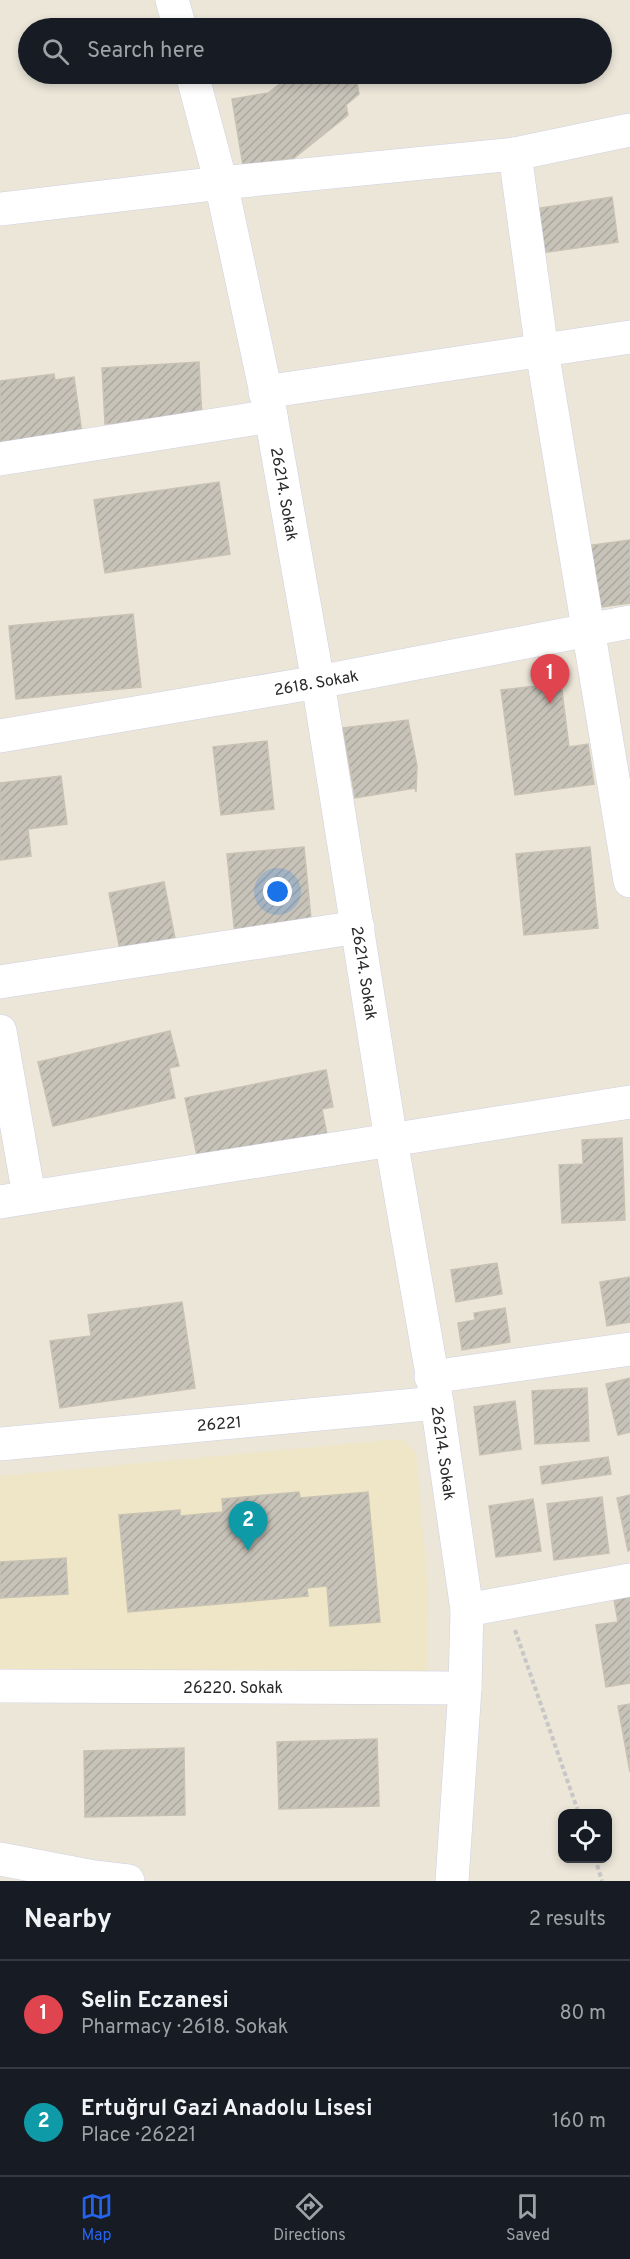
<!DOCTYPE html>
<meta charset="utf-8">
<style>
:root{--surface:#171b24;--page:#242831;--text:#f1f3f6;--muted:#9ea1a6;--line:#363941;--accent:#2563eb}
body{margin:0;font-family:Overpass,sans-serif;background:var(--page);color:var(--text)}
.controls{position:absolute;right:18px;bottom:18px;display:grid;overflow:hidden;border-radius:12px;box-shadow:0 3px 9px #0003}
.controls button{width:54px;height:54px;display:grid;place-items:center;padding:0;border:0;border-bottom:2px solid var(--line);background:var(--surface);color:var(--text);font:30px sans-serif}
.you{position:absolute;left:278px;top:892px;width:21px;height:21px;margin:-15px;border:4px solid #fff;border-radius:50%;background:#1a73e8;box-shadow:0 0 0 9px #1a73e833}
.badge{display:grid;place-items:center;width:39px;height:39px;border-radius:50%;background:var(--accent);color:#fff;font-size:20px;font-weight:700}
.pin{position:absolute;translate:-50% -50px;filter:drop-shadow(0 2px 3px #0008)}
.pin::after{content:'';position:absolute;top:32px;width:21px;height:18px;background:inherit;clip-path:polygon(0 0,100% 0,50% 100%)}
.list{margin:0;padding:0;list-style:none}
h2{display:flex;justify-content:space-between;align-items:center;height:78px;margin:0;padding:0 24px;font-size:26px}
h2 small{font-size:20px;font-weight:400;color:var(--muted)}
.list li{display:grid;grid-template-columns:39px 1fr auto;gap:18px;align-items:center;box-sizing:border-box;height:108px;padding:0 24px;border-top:2px solid var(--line)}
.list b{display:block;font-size:22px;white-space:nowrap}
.list p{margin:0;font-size:20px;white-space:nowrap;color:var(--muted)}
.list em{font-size:20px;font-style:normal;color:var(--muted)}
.icon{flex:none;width:33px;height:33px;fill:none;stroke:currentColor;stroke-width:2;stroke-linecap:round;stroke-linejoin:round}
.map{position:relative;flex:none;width:630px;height:1881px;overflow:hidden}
.search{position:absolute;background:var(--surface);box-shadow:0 3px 9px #0003;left:18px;right:18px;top:18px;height:66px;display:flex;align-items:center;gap:15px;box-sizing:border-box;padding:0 21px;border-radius:33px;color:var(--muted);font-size:22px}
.sheet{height:294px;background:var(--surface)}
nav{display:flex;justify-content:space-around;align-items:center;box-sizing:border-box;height:84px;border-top:2px solid var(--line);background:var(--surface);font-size:16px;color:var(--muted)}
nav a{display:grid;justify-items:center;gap:3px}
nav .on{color:var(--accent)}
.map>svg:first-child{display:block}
.education{fill:#efe6c7}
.building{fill:url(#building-hatch);stroke:#c8c2b3;stroke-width:1.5}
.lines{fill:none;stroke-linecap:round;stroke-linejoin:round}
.minor-casing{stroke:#ced0e3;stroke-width:34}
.path{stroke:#c7c7c7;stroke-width:4;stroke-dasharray:4.5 3;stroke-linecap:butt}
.minor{stroke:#fff;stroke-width:33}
.labels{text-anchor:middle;stroke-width:4.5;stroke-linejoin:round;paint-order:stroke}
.street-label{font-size:16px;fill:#292929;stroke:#fff}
</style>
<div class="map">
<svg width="630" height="1881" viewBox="0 0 630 1881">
<defs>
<pattern id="building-hatch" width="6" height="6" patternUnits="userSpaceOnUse" patternTransform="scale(1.5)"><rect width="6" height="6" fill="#c7c3b9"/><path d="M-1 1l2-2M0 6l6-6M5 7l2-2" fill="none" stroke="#aba89f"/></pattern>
</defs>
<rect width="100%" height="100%" fill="#ece6d9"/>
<path class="education" d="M402 1439 416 1453 428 1588 427 1672 0 1686V1476Z"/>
<g class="building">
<path d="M293 74H353L356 78 359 94 346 105 348 115 294 158 243 166 232 99 268 93Z"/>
<path d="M612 197 618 242 534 254 528 210Z"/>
<path d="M199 362 202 419 105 424 102 368Z"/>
<path d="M54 374 55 380 74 377 82 433 0 445V381Z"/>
<path d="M219 482 230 554 105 573 94 500Z"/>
<path d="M630 540V603L588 609 579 547Z"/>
<path d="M133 614 141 687 16 699 9 626Z"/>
<path d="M561 683 569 747 588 744 594 784 515 795 501 690Z"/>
<path d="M408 720 417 766 416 792 415 788 355 798 343 728Z"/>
<path d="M267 741 274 809 221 815 213 747Z"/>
<path d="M61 776 67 824 28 829 31 856 0 860V783Z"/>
<path d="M304 847 312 929 235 936 227 854Z"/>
<path d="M590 847 598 928 524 935 516 854Z"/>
<path d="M164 882 177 949 122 960 109 893Z"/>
<path d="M170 1031 179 1066 169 1068 175 1098 53 1126 38 1062Z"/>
<path d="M326 1070 333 1107 322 1109 328 1140 199 1165 185 1098Z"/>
<path d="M622 1138 625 1220 562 1223 559 1165 583 1164 582 1140Z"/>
<path d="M497 1263 502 1294 456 1302 451 1270Z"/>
<path d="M630 1277V1322L607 1326 600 1282Z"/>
<path d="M182 1302 195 1388 60 1408 50 1341 91 1336 88 1315Z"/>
<path d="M505 1308 510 1342 462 1350 458 1323 475 1320 474 1313Z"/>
<path d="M630 1378V1432L618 1435 606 1384Z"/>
<path d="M587 1388 589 1441 535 1444 532 1391Z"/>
<path d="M515 1401 521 1449 480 1455 474 1407Z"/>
<path d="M608 1457 611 1474 542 1484 540 1467Z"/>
<path d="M299 1492 300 1498 368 1492 380 1622 330 1626 327 1586 307 1588 308 1596 128 1612 119 1515 180 1510V1516L223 1512 222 1499Z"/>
<path d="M630 1495V1550L628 1551 617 1498Z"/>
<path d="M602 1497 609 1553 554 1560 547 1504Z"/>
<path d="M533 1499 541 1551 496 1557 489 1506Z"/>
<path d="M66 1558 68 1594 0 1598V1562Z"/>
<path d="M630 1597V1683L606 1687 596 1625 618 1622 614 1599Z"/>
<path d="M630 1704V1772L618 1706Z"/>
<path d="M377 1739 379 1806 279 1809 277 1742Z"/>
<path d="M184 1748 185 1815 85 1817 84 1751Z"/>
</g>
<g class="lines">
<g class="minor-casing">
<g id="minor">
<path d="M172 0 180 28"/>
<path d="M192 74 221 183 271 416 318 682 391 1140 437 1403 467 1610 465 1688 452 1881"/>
<path d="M515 154 542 351 630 881"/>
<path d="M0 209 221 183 515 154 630 130"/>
<path d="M265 392 630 337"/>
<path d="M0 459 271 416"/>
<path d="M0 736 318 682 630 622"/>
<path d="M0 982 358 927"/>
<path d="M0 1031 29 1196"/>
<path d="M0 1202 630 1102"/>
<path d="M431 1377 630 1349"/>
<path d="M0 1444 437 1403"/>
<path d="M467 1610 630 1580"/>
<path d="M0 1686 465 1688"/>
<path d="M0 1859 94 1877 128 1881"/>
</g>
</g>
<g class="path">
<path d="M515 1630 579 1814"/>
<path d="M595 1858 602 1881"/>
</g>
<use href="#minor" class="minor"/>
</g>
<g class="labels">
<g class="street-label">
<text transform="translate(285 494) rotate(80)" y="6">26214. Sokak</text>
<text transform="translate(316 682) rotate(-10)" y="6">2618. Sokak</text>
<text transform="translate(365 973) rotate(81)" y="6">26214. Sokak</text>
<text transform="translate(219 1423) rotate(-5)" y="6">26221</text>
<text transform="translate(444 1453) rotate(82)" y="6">26214. Sokak</text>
<text x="233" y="1693">26220. Sokak</text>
</g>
</g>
</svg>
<div class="controls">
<button><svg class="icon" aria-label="locate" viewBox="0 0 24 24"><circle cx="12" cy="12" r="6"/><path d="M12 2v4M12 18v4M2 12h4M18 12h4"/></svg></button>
</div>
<div class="you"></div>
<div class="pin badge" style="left:550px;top:704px;background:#e0444e">1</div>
<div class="pin badge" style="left:248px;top:1551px;background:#0f9aa8">2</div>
<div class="search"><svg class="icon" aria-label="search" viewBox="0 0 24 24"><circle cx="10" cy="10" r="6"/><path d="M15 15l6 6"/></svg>Search here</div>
</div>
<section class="sheet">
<h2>Nearby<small>2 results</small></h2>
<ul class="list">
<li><span class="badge" style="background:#e0444e">1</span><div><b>Selin Eczanesi</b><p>Pharmacy · 2618. Sokak</p></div><em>80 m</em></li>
<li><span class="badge" style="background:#0f9aa8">2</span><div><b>Ertuğrul Gazi Anadolu Lisesi</b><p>Place · 26221</p></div><em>160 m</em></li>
</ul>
</section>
<nav>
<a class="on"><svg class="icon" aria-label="map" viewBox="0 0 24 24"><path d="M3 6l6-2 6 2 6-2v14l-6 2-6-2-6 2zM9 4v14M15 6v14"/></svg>Map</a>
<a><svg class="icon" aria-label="directions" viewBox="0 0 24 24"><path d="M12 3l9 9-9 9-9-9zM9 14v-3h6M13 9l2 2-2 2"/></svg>Directions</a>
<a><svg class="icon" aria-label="saved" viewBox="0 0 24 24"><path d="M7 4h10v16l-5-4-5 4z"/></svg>Saved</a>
</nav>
